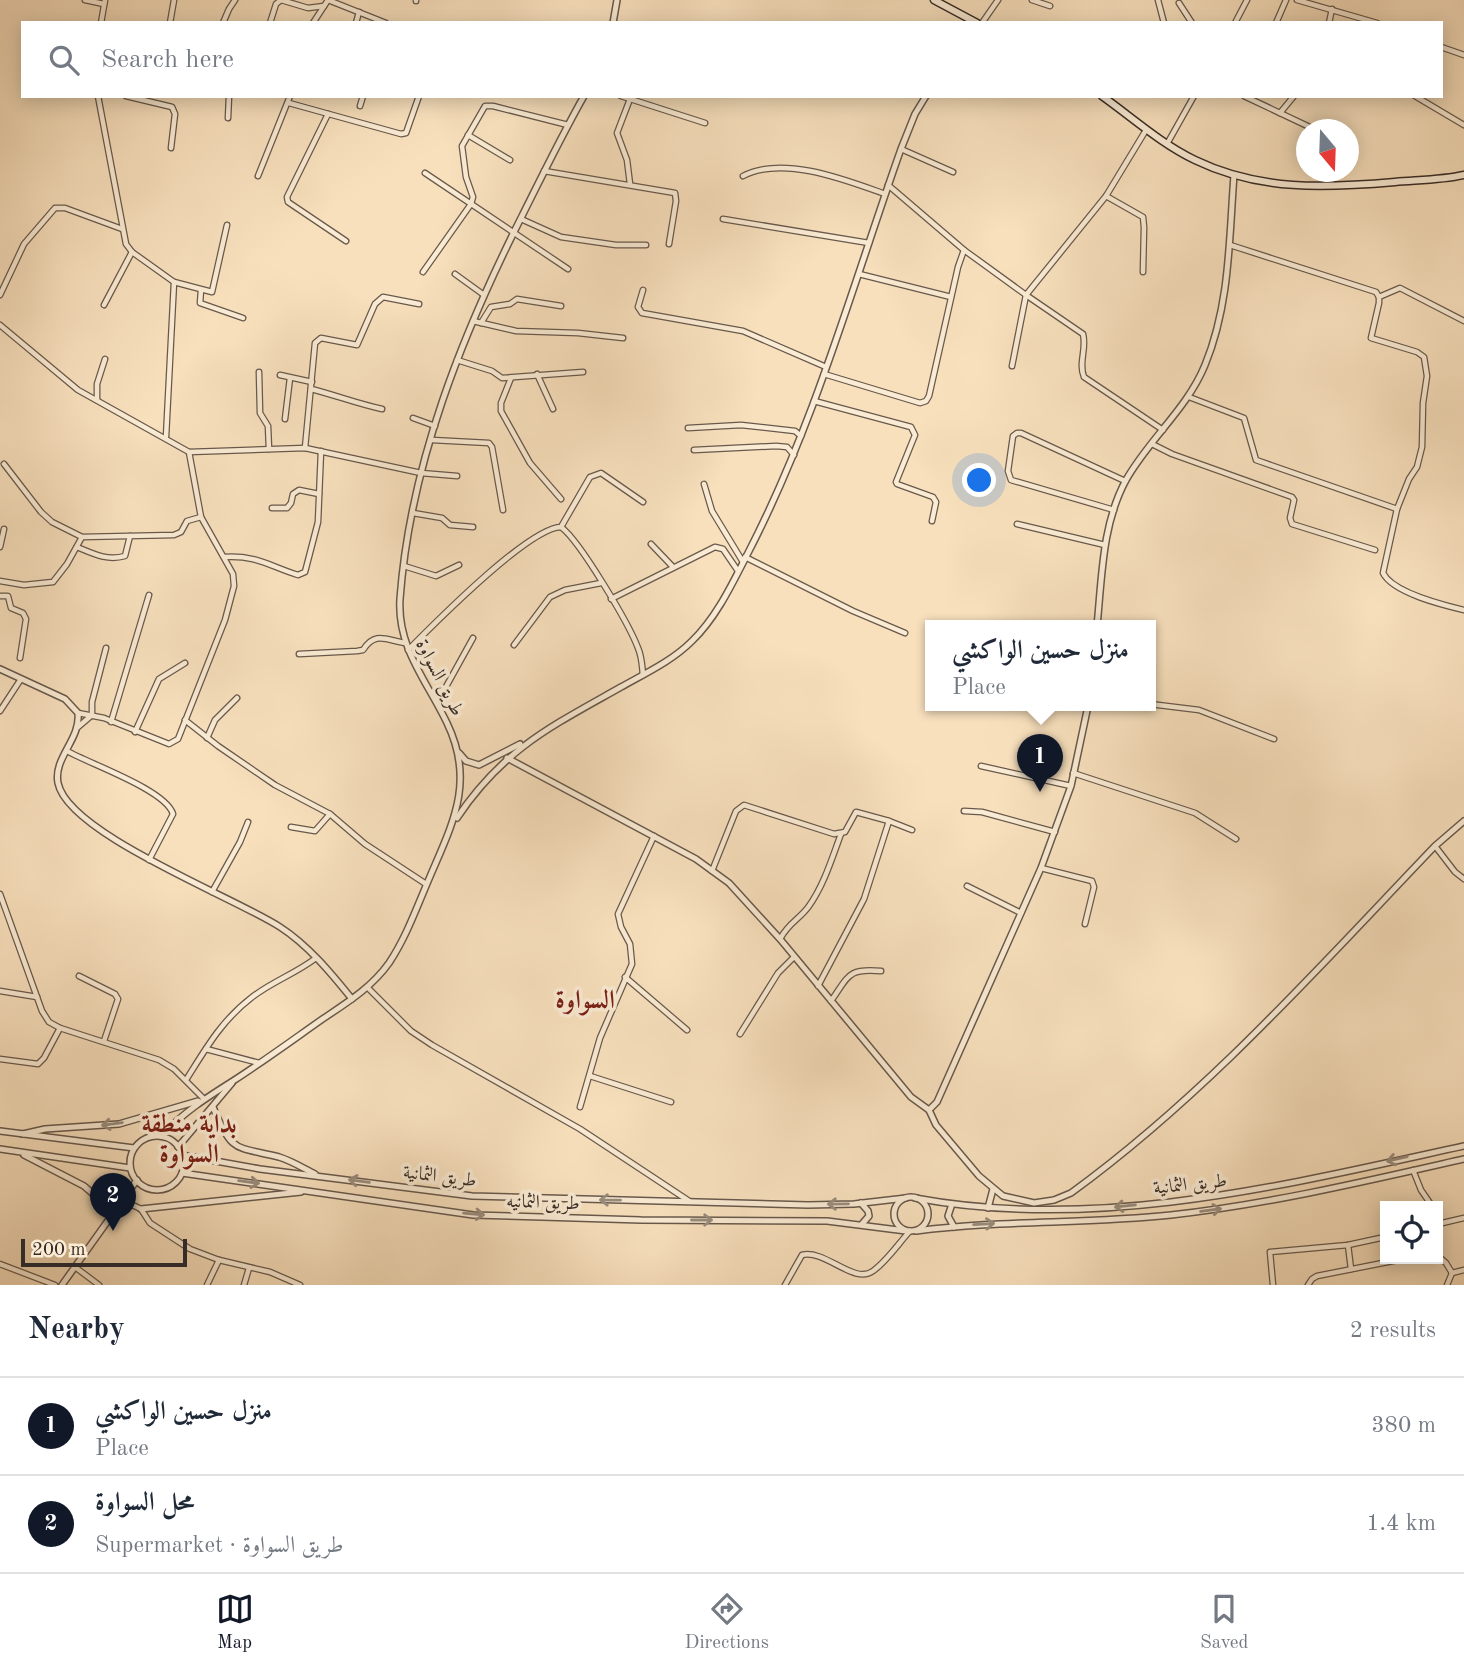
<!DOCTYPE html>
<meta charset="utf-8">
<style>
:root{--surface:#fff;--page:#f6f6f7;--text:#1f2937;--muted:#747a83;--line:#e0e1e3;--accent:#111827}
body{margin:0;font-family:"Old Standard TT",Amiri,serif;background:var(--page);color:var(--text)}
.controls{position:absolute;right:21px;bottom:21px;display:grid;overflow:hidden;border-radius:0px;box-shadow:0 4px 18px #0003}
.controls button{width:63px;height:63px;display:grid;place-items:center;padding:0;border:0;border-bottom:2px solid var(--line);background:var(--surface);color:var(--text);font:35px sans-serif}
.compass{position:absolute;left:1296px;top:119px;width:63px;height:63px;border-radius:50%;background:var(--surface);box-shadow:0 4px 18px #0003;rotate:161deg}
.scale{position:absolute;left:21px;bottom:18px;width:166px;box-sizing:border-box;padding-left:7px;border:4px solid #382c26;border-top:0;font-size:19px;line-height:24px;white-space:nowrap;color:#382c26;-webkit-text-stroke:5px #faebd4;paint-order:stroke}
.you{position:absolute;left:980px;top:481px;width:24px;height:24px;margin:-18px;border:5px solid #fff;border-radius:50%;background:#1a73e8;box-shadow:0 0 0 10px #1a73e833}
.badge{display:grid;place-items:center;width:46px;height:46px;border-radius:50%;background:var(--accent);color:#fff;font-size:23px;font-weight:700}
.pin{position:absolute;translate:-50% -58px;filter:drop-shadow(0 2px 4px #0008)}
.pin::after{content:'';position:absolute;top:37px;width:24px;height:21px;background:inherit;clip-path:polygon(0 0,100% 0,50% 100%)}
.popup{position:absolute;left:925px;top:620px;width:231px;height:91px;box-sizing:border-box;display:grid;place-content:center;border-radius:0px;background:var(--surface);filter:drop-shadow(0 2px 5px #0005);font-size:23px;white-space:nowrap;color:var(--muted)}
.popup b{font-size:26px;color:var(--text)}
.popup::after{content:'';position:absolute;left:50%;top:100%;margin-left:-14px;border:14px solid transparent;border-top-color:var(--surface)}
.list{margin:0;padding:0;list-style:none}
h2{display:flex;justify-content:space-between;align-items:center;height:91px;margin:0;padding:0 28px;font-size:30px}
h2 small{font-size:23px;font-weight:400;color:var(--muted)}
.list li{display:grid;grid-template-columns:46px 1fr auto;gap:21px;align-items:center;box-sizing:border-box;height:98px;padding:0 28px;border-top:2px solid var(--line)}
.list b{display:block;font-size:26px;white-space:nowrap}
.list p{margin:0;font-size:23px;white-space:nowrap;color:var(--muted)}
.list em{font-size:23px;font-style:normal;color:var(--muted)}
.icon{flex:none;width:38px;height:38px;fill:none;stroke:currentColor;stroke-width:2;stroke-linecap:round;stroke-linejoin:round}
.map{position:relative;flex:none;width:1464px;height:1285px;overflow:hidden}
.search{position:absolute;background:var(--surface);box-shadow:0 4px 18px #0003;left:21px;right:21px;top:21px;height:77px;display:flex;align-items:center;gap:18px;box-sizing:border-box;padding:0 24px;border-radius:0px;color:var(--muted);font-size:26px}
.sheet{height:287px;background:var(--surface)}
nav{display:flex;justify-content:space-around;align-items:center;box-sizing:border-box;height:98px;border-top:2px solid var(--line);background:var(--surface);font-size:19px;color:var(--muted)}
nav a{display:grid;justify-items:center;gap:4px}
nav .on{color:var(--accent)}
.map>svg:first-child{display:block}
.lines{fill:none;stroke-linecap:round;stroke-linejoin:round}
.minor-casing{stroke:#68594c;stroke-width:7}
.tertiary-casing{stroke:#68594c;stroke-width:8}
.secondary-casing{stroke:#382c26;stroke-width:9}
.minor{stroke:#faebd4;stroke-width:4.5}
.tertiary{stroke:#faebd4;stroke-width:5}
.secondary{stroke:#faebd4;stroke-width:6}
.oneway{stroke:#998c7d}
.labels{text-anchor:middle;stroke-width:7;stroke-linejoin:round;paint-order:stroke}
.street-label{font-size:19px;fill:#382c26;stroke:#faebd4}
.district-label{font-size:26px;font-weight:bold;fill:#7a1f14;stroke:#faebd4}
</style>
<div class="map">
<svg width="1464" height="1285" viewBox="0 0 1464 1285">
<rect width="100%" height="100%" fill="#f8e0bd"/>
<filter id="stains"><feTurbulence type="fractalNoise" baseFrequency=".00286" numOctaves="4"/><feColorMatrix values="0 0 0 0 .2 0 0 0 0 .09 0 0 0 0 .02 0 0 0 .5 -.17"/></filter>
<radialGradient id="worn" r=".72"><stop offset=".6" stop-color="#630" stop-opacity="0"/><stop offset="1" stop-color="#630" stop-opacity=".3"/></radialGradient>
<g class="lines">
<g class="minor-casing">
<g id="minor">
<path d="M85 0 104 4"/>
<path d="M1032 0 1050 6"/>
<path d="M1158 0 1164 23"/>
<path d="M1297 0 1377 23"/>
<path d="M416 1V0"/>
<path d="M1179 3 1192 23"/>
<path d="M101 23 105 0"/>
<path d="M170 23 174 0"/>
<path d="M223 23 229 9 235 0"/>
<path d="M270 23 276 4 281 0 308 8 324 6"/>
<path d="M313 23 328 0 386 23"/>
<path d="M356 23 359 12"/>
<path d="M982 23 998 0"/>
<path d="M1235 23 1247 0"/>
<path d="M1276 23 1286 0"/>
<path d="M1329 23 1332 9"/>
<path d="M1441 47 1464 55"/>
<path d="M98 96 126 244 132 252 174 282 166 437"/>
<path d="M126 96 172 107 175 114 171 148"/>
<path d="M621 96 705 123"/>
<path d="M1244 96 1316 130"/>
<path d="M1415 96 1464 125"/>
<path d="M289 103 401 134 406 133 419 96"/>
<path d="M360 106 363 96"/>
<path d="M1280 113 1294 96"/>
<path d="M328 114 287 197 288 202 346 241"/>
<path d="M228 118 229 96"/>
<path d="M468 135 510 160"/>
<path d="M1167 144 1194 96"/>
<path d="M901 149 953 172"/>
<path d="M544 171 675 193 676 201 669 244"/>
<path d="M425 173 568 269"/>
<path d="M258 176 290 96"/>
<path d="M743 176C783 155 846 180 885 194"/>
<path d="M630 184 627 160 617 133 630 99"/>
<path d="M888 185 964 250"/>
<path d="M1106 196 1143 217 1144 227 1143 272"/>
<path d="M521 219 561 237 616 245H646"/>
<path d="M723 219 869 243"/>
<path d="M1230 245 1376 292 1379 297V303L1371 338 1417 352 1424 357 1427 376 1423 403 1422 447 1417 467 1409 479 1397 509 1383 573C1393 593 1443 605 1464 610"/>
<path d="M423 272 471 204 473 197 466 177 462 146 485 106H493L568 125"/>
<path d="M455 274 484 295"/>
<path d="M859 274 951 297"/>
<path d="M174 282 212 292 227 225"/>
<path d="M201 290 200 303 243 318"/>
<path d="M643 290 638 307 642 313 743 331 826 367"/>
<path d="M0 295 24 244 55 208H65L122 229"/>
<path d="M1379 297 1400 288 1464 321"/>
<path d="M104 305 132 252"/>
<path d="M473 321 516 331 578 333 623 338"/>
<path d="M481 323 491 307 510 304 517 299 561 306"/>
<path d="M0 325 78 390 189 452 305 448 421 473 457 476"/>
<path d="M457 360 492 371 502 378 583 372"/>
<path d="M1012 366 1026 295 1083 334C1087 349 1078 363 1084 377L1163 430"/>
<path d="M259 372 260 413 268 426 269 449"/>
<path d="M537 374 553 409"/>
<path d="M824 374 920 403 926 401 929 396 958 267 964 250 1026 295 1106 196 1146 130"/>
<path d="M280 375 312 382"/>
<path d="M511 378 501 403V411L530 463 561 499"/>
<path d="M311 389C335 395 358 404 382 409"/>
<path d="M1189 397 1244 418 1256 460 1397 509"/>
<path d="M97 400V384L105 359"/>
<path d="M814 401 911 427 915 435 896 482 897 484 933 497 936 502 932 521"/>
<path d="M413 418 435 426"/>
<path d="M285 419 290 378"/>
<path d="M688 428 741 425 795 431 801 436"/>
<path d="M432 440 489 443 492 447 503 510"/>
<path d="M1152 444 1172 454 1292 497 1294 500 1290 518 1292 524 1375 550"/>
<path d="M305 448 315 343 321 338 357 345 375 304 383 297 419 304"/>
<path d="M694 450 776 446 787 447 794 455"/>
<path d="M4 464 41 512 52 522 82 537 174 535 181 532 187 521 201 517"/>
<path d="M704 484 712 511 743 562"/>
<path d="M272 508H287L291 503 293 494 299 490 319 494"/>
<path d="M1114 510 1011 480 1008 471 1013 436 1017 433H1021L1125 481"/>
<path d="M413 513 442 518 450 525 473 527"/>
<path d="M1017 524 1105 545"/>
<path d="M561 527C580 541 629 624 638 648 642 657 642 666 643 675"/>
<path d="M651 544 673 567"/>
<path d="M0 547 4 529"/>
<path d="M77 547C94 554 107 561 125 556L130 536"/>
<path d="M224 557C257 555 269 566 298 575L305 572 318 522 321 451"/>
<path d="M745 557 853 611 905 633"/>
<path d="M404 566 436 576 459 565"/>
<path d="M0 581 24 585 53 582 67 564 82 537"/>
<path d="M0 596H8L11 608 23 613 26 619 20 658"/>
<path d="M611 599 715 547 723 549 738 571"/>
<path d="M514 645 550 597 565 590 601 583"/>
<path d="M408 650C434 624 528 528 561 527L590 477 601 473 643 502"/>
<path d="M299 654 357 651 363 650C375 631 386 640 405 643"/>
<path d="M437 703 473 638"/>
<path d="M1150 704 1199 710 1274 739"/>
<path d="M0 711 21 679"/>
<path d="M78 713 104 718 169 744 178 739 225 620 234 586 233 574 201 517 189 452"/>
<path d="M185 720 218 746 275 785 330 814 365 844 426 884"/>
<path d="M111 722 149 595"/>
<path d="M78 727 92 715V702L106 648"/>
<path d="M135 732 159 679 185 663"/>
<path d="M207 738 215 720 237 698"/>
<path d="M67 751C90 764 166 790 173 814L149 860"/>
<path d="M981 766 1071 786"/>
<path d="M1073 773 1195 813 1236 839"/>
<path d="M964 811 982 812 1055 832"/>
<path d="M291 827 315 831 330 814"/>
<path d="M1435 846 1455 872 1464 879"/>
<path d="M1041 868 1092 881 1094 887 1085 924"/>
<path d="M712 871 736 811 744 805 834 834 845 832 856 812 889 821 912 830"/>
<path d="M967 886 1021 913"/>
<path d="M212 892 240 842 248 822"/>
<path d="M0 894 42 1011 49 1022 60 1028 159 1060 174 1069 203 1098"/>
<path d="M780 939C789 922 800 919 809 906 824 885 832 858 841 834"/>
<path d="M79 976 115 994 118 999 104 1041"/>
<path d="M625 977 687 1030"/>
<path d="M818 986 864 899 889 821"/>
<path d="M367 987 411 1031 432 1045 580 1129 689 1201"/>
<path d="M0 991 37 997"/>
<path d="M831 1001C849 976 847 968 881 971"/>
<path d="M740 1034 778 973 794 957"/>
<path d="M206 1049 259 1063"/>
<path d="M0 1059 38 1064 44 1058 60 1028"/>
<path d="M590 1076 671 1102"/>
<path d="M186 1080C205 1050 221 1021 251 998 271 982 295 974 316 958"/>
<path d="M580 1107 600 1038 632 964 630 944 621 927 618 914 654 836"/>
<path d="M1413 1170 1421 1190 1432 1206"/>
<path d="M122 1200 141 1209 150 1223 190 1249 219 1260 270 1272 300 1285"/>
<path d="M1438 1224 1464 1218"/>
<path d="M1348 1245 1351 1269"/>
<path d="M1438 1256 1446 1263 1452 1273"/>
<path d="M0 1264 55 1285"/>
<path d="M75 1267 99 1285"/>
<path d="M1452 1273 1464 1270"/>
<path d="M207 1285 219 1260"/>
<path d="M244 1285 249 1268"/>
<path d="M785 1285 802 1255C825 1249 854 1285 873 1271 887 1261 898 1244 910 1231"/>
<path d="M1273 1285 1270 1252 1348 1245 1385 1237"/>
<path d="M1308 1285 1312 1279 1317 1276 1403 1259"/>
<path d="M1447 1285 1452 1273"/>
</g>
</g>
<g class="tertiary-casing">
<g id="tertiary">
<path d="M613 23 617 0"/>
<path d="M1097 626C1102 577 1102 524 1126 480 1149 439 1187 409 1205 365 1230 304 1229 240 1234 175"/>
<path d="M0 669 65 699 78 713C81 739 53 758 58 783 68 834 236 898 280 927 308 945 331 973 352 999"/>
<path d="M459 753 466 761 479 765 520 744"/>
<path d="M507 758 696 859 729 883 780 939 911 1097 929 1110 936 1125 979 1176 1003 1196 1034 1203 1054 1200 1071 1193C1207 1094 1319 967 1435 846L1464 821"/>
<path d="M457 818C503 749 552 726 621 687 646 673 672 661 692 641 717 617 733 582 749 551 815 423 853 284 901 149L915 114 926 96"/>
<path d="M213 1107C232 1154 235 1146 279 1157 292 1161 303 1168 315 1174"/>
<path d="M929 1110 937 1102 1041 868 1071 786 1088 706"/>
<path d="M0 1131 134 1148"/>
<path d="M23 1134 45 1129 119 1124 198 1101"/>
<path d="M161 1136C184 1112 206 1098 233 1081 264 1061 294 1039 324 1018 348 1002 372 987 389 963 405 939 415 912 426 886 450 828 477 785 447 723 427 681 397 648 400 599 410 464 462 335 522 216 542 176 562 135 584 96"/>
<circle cx="157" cy="1163" r="27"/>
<path d="M178 1147 232 1083"/>
<path d="M0 1149 130 1168"/>
<path d="M24 1155 84 1186 114 1212"/>
<path d="M182 1155 260 1169 472 1196 808 1205 854 1204 906 1198"/>
<path d="M182 1173 473 1215 641 1220 827 1221 906 1231"/>
<circle cx="911" cy="1214" r="17"/>
<path d="M915 1198C1099 1232 1285 1185 1464 1146"/>
<path d="M861 1203 868 1211 869 1216 862 1224"/>
<path d="M952 1204 948 1216 954 1227"/>
<path d="M988 1208 993 1189"/>
<path d="M141 1209 301 1192"/>
<path d="M916 1231C1001 1220 1086 1224 1171 1215 1270 1204 1367 1181 1464 1159"/>
<path d="M62 1285 137 1180"/>
</g>
</g>
<g class="secondary-casing">
<g id="secondary">
<path d="M934 0 977 23"/>
<path d="M1102 96C1133 118 1160 143 1195 160 1259 191 1325 188 1395 182 1418 180 1442 180 1464 175"/>
</g>
</g>
<use href="#minor" class="minor"/>
<use href="#tertiary" class="tertiary"/>
<use href="#secondary" class="secondary"/>
</g>
<defs><path id="oneway-shaft" d="M-6 0H5M1.5-3L5.5 0L1.5 3" fill="none" stroke-width="1.6" stroke-linecap="round" stroke-linejoin="round" transform="scale(1.75)"/></defs>
<g class="oneway">
<use href="#oneway-shaft" transform="translate(112 1124) rotate(172)"/>
<use href="#oneway-shaft" transform="translate(1397 1159) rotate(167)"/>
<use href="#oneway-shaft" transform="translate(359 1181) rotate(-172)"/>
<use href="#oneway-shaft" transform="translate(249 1182) rotate(8)"/>
<use href="#oneway-shaft" transform="translate(610 1200) rotate(-179)"/>
<use href="#oneway-shaft" transform="translate(838 1204) rotate(179)"/>
<use href="#oneway-shaft" transform="translate(1125 1206) rotate(174)"/>
<use href="#oneway-shaft" transform="translate(1211 1210) rotate(-8)"/>
<use href="#oneway-shaft" transform="translate(474 1214) rotate(5)"/>
<use href="#oneway-shaft" transform="translate(702 1220)"/>
<use href="#oneway-shaft" transform="translate(984 1224) rotate(-3)"/>
</g>
<g class="labels">
<g class="street-label">
<text transform="translate(441 677) rotate(63)" y="7">طريق السواوة</text>
<text transform="translate(440 1175) rotate(7)" y="7">طريق الثمانية</text>
<text transform="translate(1190 1183) rotate(-6)" y="7">طريق الثمانية</text>
<text transform="translate(543 1201) rotate(2)" y="7">طريق الثمانيه</text>
</g>
<g class="district-label">
<text x="585" y="1008">السواوة</text>
<text x="189" y="1132">بداية منطقة<tspan x="189" dy="30">السواوة</tspan></text>
</g>
</g>
<rect width="100%" height="100%" filter="url(#stains)"/>
<rect width="100%" height="100%" fill="url(#worn)"/>
</svg>
<div class="controls">
<button><svg class="icon" aria-label="locate" viewBox="0 0 24 24"><circle cx="12" cy="12" r="6"/><path d="M12 2v4M12 18v4M2 12h4M18 12h4"/></svg></button>
</div>
<svg class="compass" viewBox="-18 -18 36 36"><path d="M0-13l5 13h-10z" fill="#e53935"/><path d="M0 13l5-13h-10z" fill="#747a83"/></svg>
<div class="scale">200 m</div>
<div class="you"></div>
<div class="pin badge" style="left:1040px;top:792px">1</div>
<div class="popup"><b>منزل حسين الواكشي</b>Place</div>
<div class="pin badge" style="left:113px;top:1231px">2</div>
<div class="search"><svg class="icon" aria-label="search" viewBox="0 0 24 24"><circle cx="10" cy="10" r="6"/><path d="M15 15l6 6"/></svg>Search here</div>
</div>
<section class="sheet">
<h2>Nearby<small>2 results</small></h2>
<ul class="list">
<li><span class="badge">1</span><div><b>منزل حسين الواكشي</b><p>Place</p></div><em>380 m</em></li>
<li><span class="badge">2</span><div><b>محل السواوة</b><p>Supermarket · طريق السواوة</p></div><em>1.4 km</em></li>
</ul>
</section>
<nav>
<a class="on"><svg class="icon" aria-label="map" viewBox="0 0 24 24"><path d="M3 6l6-2 6 2 6-2v14l-6 2-6-2-6 2zM9 4v14M15 6v14"/></svg>Map</a>
<a><svg class="icon" aria-label="directions" viewBox="0 0 24 24"><path d="M12 3l9 9-9 9-9-9zM9 14v-3h6M13 9l2 2-2 2"/></svg>Directions</a>
<a><svg class="icon" aria-label="saved" viewBox="0 0 24 24"><path d="M7 4h10v16l-5-4-5 4z"/></svg>Saved</a>
</nav>
